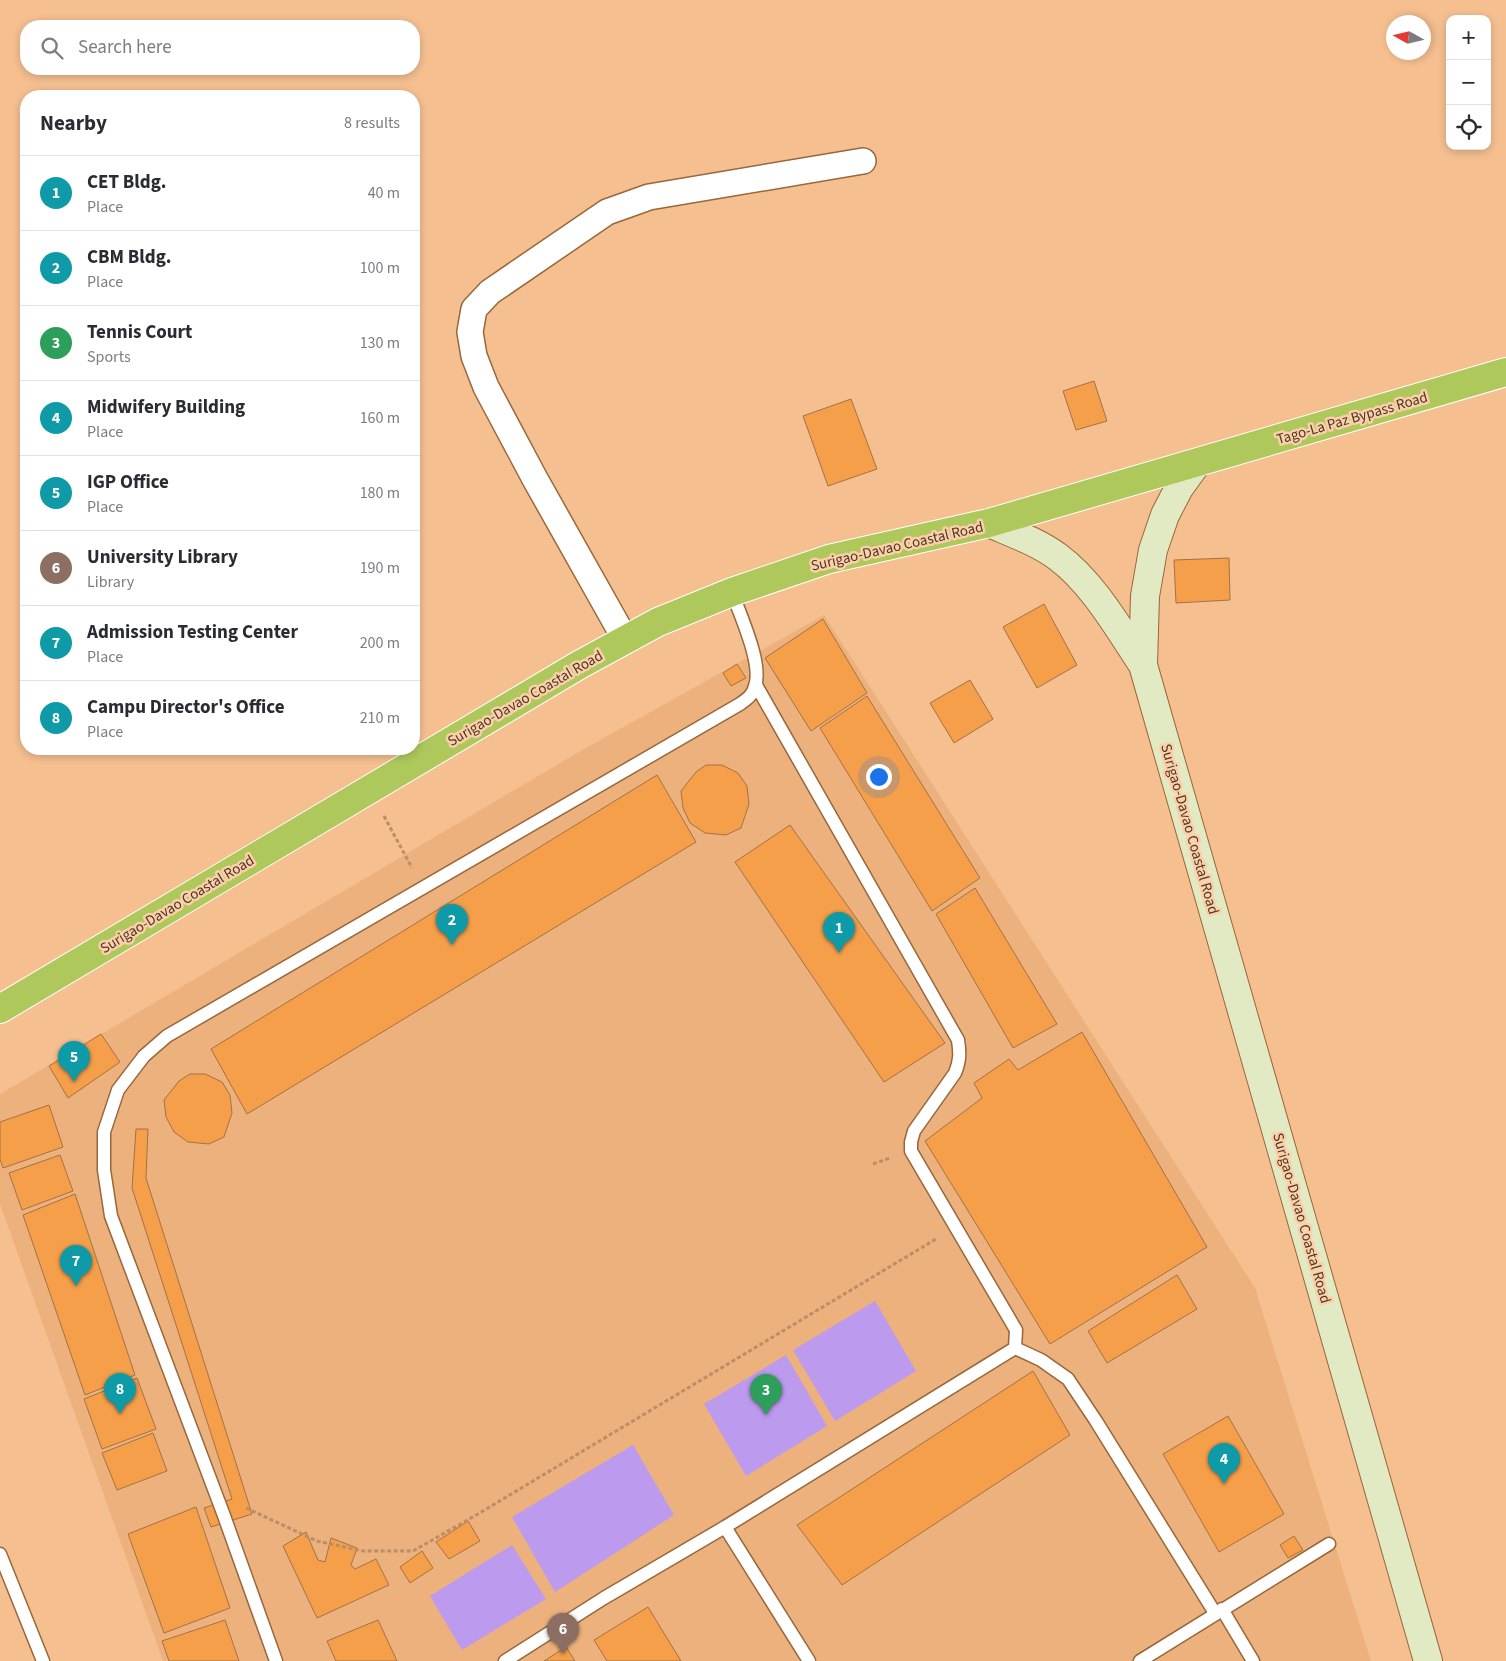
<!DOCTYPE html>
<meta charset="utf-8">
<style>
:root{--surface:#fff;--page:#f2f2f3;--text:#2b2b33;--muted:#7c7c81;--line:#e1e1e2;--accent:#146698}
body{margin:0;font-family:"Source Sans 3",sans-serif;background:var(--page);color:var(--text)}
.controls{position:absolute;right:15px;top:15px;display:grid;overflow:hidden;border-radius:10px;box-shadow:0 2px 8px #0003}
.controls button{width:45px;height:45px;display:grid;place-items:center;padding:0;border:0;border-bottom:1px solid var(--line);background:var(--surface);color:var(--text);font:25px sans-serif}
.compass{position:absolute;left:1386px;top:15px;width:45px;height:45px;border-radius:50%;background:var(--surface);box-shadow:0 2px 8px #0003;rotate:278deg}
.you{position:absolute;left:878px;top:776px;width:18px;height:18px;margin:-12px;border:4px solid #fff;border-radius:50%;background:#1a73e8;box-shadow:0 0 0 8px #1a73e833}
.badge{display:grid;place-items:center;width:32px;height:32px;border-radius:50%;background:var(--accent);color:#fff;font-size:16px;font-weight:700}
.pin{position:absolute;translate:-50% -41px;filter:drop-shadow(0 1px 2px #0008)}
.pin::after{content:'';position:absolute;top:26px;width:18px;height:15px;background:inherit;clip-path:polygon(0 0,100% 0,50% 100%)}
.list{margin:0;padding:0;list-style:none}
h2{display:flex;justify-content:space-between;align-items:center;height:65px;margin:0;padding:0 20px;font-size:21px}
h2 small{font-size:16px;font-weight:400;color:var(--muted)}
.list li{display:grid;grid-template-columns:32px 1fr auto;gap:15px;align-items:center;box-sizing:border-box;height:75px;padding:0 20px;border-top:1px solid var(--line)}
.list b{display:block;font-size:19px;white-space:nowrap}
.list p{margin:0;font-size:16px;white-space:nowrap;color:var(--muted)}
.list em{font-size:16px;font-style:normal;color:var(--muted)}
.icon{flex:none;width:28px;height:28px;fill:none;stroke:currentColor;stroke-width:2;stroke-linecap:round;stroke-linejoin:round}
.map{position:relative;flex:none;width:1506px;height:1661px;overflow:hidden}
.search{position:absolute;background:var(--surface);box-shadow:0 2px 8px #0003;left:20px;top:20px;width:400px;height:55px;display:flex;align-items:center;gap:12px;box-sizing:border-box;padding:0 18px;border-radius:20px;color:var(--muted);font-size:19px}
.panel{position:absolute;background:var(--surface);box-shadow:0 2px 8px #0003;left:20px;top:90px;width:400px;height:665px;border-radius:20px}
.map>svg:first-child{display:block}
.built{fill:#edb17d}
.green{fill:#bc9aee}
.building{fill:#f59f4b;stroke:#a37245}
.lines{fill:none;stroke-linecap:round;stroke-linejoin:round}
.service-casing{stroke:#98673a;stroke-width:15}
.minor-casing{stroke:#98673a;stroke-width:28}
.secondary-casing{stroke:#98673a;stroke-width:30}
.trunk-casing{stroke:#fff;stroke-width:30}
.path{stroke:#b98e69;stroke-width:3;stroke-dasharray:4 2.5;stroke-linecap:butt}
.service{stroke:#fff;stroke-width:12}
.minor{stroke:#fff;stroke-width:25}
.secondary{stroke:#e1eac2;stroke-width:28}
.trunk{stroke:#aec85c;stroke-width:28}
.labels{text-anchor:middle;stroke-width:5;stroke-linejoin:round;paint-order:stroke}
.street-label{font-size:15px;fill:#4d3724;stroke:#fbcfa9}
</style>
<div class="map">
<svg width="1506" height="1661" viewBox="0 0 1506 1661">
<rect width="100%" height="100%" fill="#f5bf90"/>
<path class="built" d="M824 615 1255 1288 1371 1661H163L0 1204V1094L577 753Z"/>
<g class="green">
<path d="M875 1301 916 1371 835 1421 793 1350Z"/>
<path d="M786 1355 827 1426 746 1476 704 1404Z"/>
<path d="M633 1445 674 1515 555 1592 512 1517Z"/>
<path d="M512 1545 546 1599 462 1650 430 1596Z"/>
</g>
<g class="building">
<path d="M1094 381 1107 421 1076 430 1063 391Z"/>
<path d="M851 399 877 469 828 486 803 416Z"/>
<path d="M1229 558 1230 600 1176 603 1174 560Z"/>
<path d="M1044 604 1077 665 1037 688 1003 627Z"/>
<path d="M823 619 867 693 811 731 765 658Z"/>
<path d="M737 664 746 678 731 686 723 673Z"/>
<path d="M970 680 993 719 954 743 930 703Z"/>
<path d="M867 696 980 878 932 911 820 728Z"/>
<path d="M706 765H722L738 773 747 786 749 804 741 828 726 835 705 833 690 823 683 808 681 791 696 772Z"/>
<path d="M657 775 696 842 247 1114 211 1049Z"/>
<path d="M790 825 945 1043 884 1082 735 862Z"/>
<path d="M975 888 1057 1024 1013 1048 936 914Z"/>
<path d="M1082 1032 1207 1247 1050 1344 925 1141 982 1098 974 1083 1009 1059 1018 1070Z"/>
<path d="M101 1034 120 1062 68 1098 49 1066Z"/>
<path d="M190 1074H205L222 1082 230 1095 232 1113 224 1137 209 1144 188 1142 174 1132 166 1117 164 1100 179 1081Z"/>
<path d="M49 1105 63 1147 3 1168 0 1159V1122Z"/>
<path d="M136 1129H148L146 1178 252 1514 211 1527 204 1508 232 1499 132 1188Z"/>
<path d="M60 1155 73 1191 22 1210 9 1173Z"/>
<path d="M75 1194 135 1375 85 1395 23 1215Z"/>
<path d="M1177 1275 1197 1309 1107 1363 1088 1331Z"/>
<path d="M1033 1371 1070 1435 842 1585 797 1525Z"/>
<path d="M137 1378 156 1429 102 1449 84 1399Z"/>
<path d="M1228 1416 1284 1514 1219 1552 1163 1454Z"/>
<path d="M153 1433 167 1471 117 1490 102 1453Z"/>
<path d="M196 1507 230 1608 164 1633 128 1534Z"/>
<path d="M468 1521 480 1541 449 1559 436 1542Z"/>
<path d="M306 1532 318 1560 325 1562 331 1538 357 1548 351 1565 355 1569 376 1559 389 1585 317 1618 283 1546Z"/>
<path d="M1294 1536 1303 1550 1288 1558 1280 1545Z"/>
<path d="M422 1551 433 1568 410 1583 400 1567Z"/>
<path d="M648 1607 681 1661H607L594 1640Z"/>
<path d="M225 1620 239 1661H169L162 1641Z"/>
<path d="M378 1620 397 1661H336L327 1641Z"/>
<path d="M566 1647 575 1661H544Z"/>
</g>
<g class="lines">
<g class="service-casing">
<g id="service">
<path d="M1015 1348 1041 1360 1068 1379 1096 1421 1215 1613"/>
<path d="M725 1527 809 1661"/>
<path d="M0 1554 43 1661"/>
<path d="M1222 1609 1253 1661"/>
<path d="M276 1661 223 1513 111 1216 104 1170V1132L118 1090 144 1056 167 1036 740 704C747 699 753 695 755 686 763 664 740 615 732 592"/>
<path d="M505 1661 604 1598 725 1527 1015 1348 1016 1330 911 1151V1142L914 1131 955 1073C960 1061 960 1053 958 1040L756 685"/>
<path d="M1140 1661 1329 1544"/>
</g>
</g>
<g class="minor-casing">
<path id="minor" d="M625 639 535 479 486 387 474 356 470 332 474 309 490 292 607 212 649 197 863 161"/>
</g>
<g class="secondary-casing">
<g id="secondary">
<path d="M989 523C1012 533 1038 542 1058 557 1093 583 1119 629 1143 665L1428 1661"/>
<path d="M1143 665 1145 596 1153 550 1165 515 1179 488 1197 463"/>
</g>
</g>
<g class="trunk-casing">
<path id="trunk" d="M0 1009 579 665 658 622 732 592 829 559 989 523 1506 372"/>
</g>
<g class="path">
<path d="M384 816 412 868"/>
<path d="M873 1164 890 1158"/>
<path d="M246 1508 317 1541 363 1551H413L478 1514 936 1239"/>
</g>
<use href="#service" class="service"/>
<use href="#minor" class="minor"/>
<use href="#secondary" class="secondary"/>
<use href="#trunk" class="trunk"/>
</g>
<g class="labels">
<g class="street-label">
<text transform="translate(1352 418) rotate(-16)" y="5">Tago-La Paz Bypass Road</text>
<text transform="translate(897 546) rotate(-13)" y="5">Surigao-Davao Coastal Road</text>
<text transform="translate(525 698) rotate(-30)" y="5">Surigao-Davao Coastal Road</text>
<text transform="translate(1190 829) rotate(74)" y="5">Surigao-Davao Coastal Road</text>
<text transform="translate(177 904) rotate(-31)" y="5">Surigao-Davao Coastal Road</text>
<text transform="translate(1302 1218) rotate(74)" y="5">Surigao-Davao Coastal Road</text>
</g>
</g>
</svg>
<div class="controls">
<button>+</button>
<button>−</button>
<button><svg class="icon" aria-label="locate" viewBox="0 0 24 24"><circle cx="12" cy="12" r="6"/><path d="M12 2v4M12 18v4M2 12h4M18 12h4"/></svg></button>
</div>
<svg class="compass" viewBox="-18 -18 36 36"><path d="M0-13l5 13h-10z" fill="#e53935"/><path d="M0 13l5-13h-10z" fill="#7c7c81"/></svg>
<div class="you"></div>
<div class="pin badge" style="left:839px;top:953px;background:#0f9aa8">1</div>
<div class="pin badge" style="left:452px;top:945px;background:#0f9aa8">2</div>
<div class="pin badge" style="left:766px;top:1415px;background:#2e9e5b">3</div>
<div class="pin badge" style="left:1224px;top:1484px;background:#0f9aa8">4</div>
<div class="pin badge" style="left:74px;top:1082px;background:#0f9aa8">5</div>
<div class="pin badge" style="left:563px;top:1654px;background:#8d6e63">6</div>
<div class="pin badge" style="left:76px;top:1286px;background:#0f9aa8">7</div>
<div class="pin badge" style="left:120px;top:1414px;background:#0f9aa8">8</div>
<div class="search"><svg class="icon" aria-label="search" viewBox="0 0 24 24"><circle cx="10" cy="10" r="6"/><path d="M15 15l6 6"/></svg>Search here</div>
<section class="panel">
<h2>Nearby<small>8 results</small></h2>
<ul class="list">
<li><span class="badge" style="background:#0f9aa8">1</span><div><b>CET Bldg.</b><p>Place</p></div><em>40 m</em></li>
<li><span class="badge" style="background:#0f9aa8">2</span><div><b>CBM Bldg.</b><p>Place</p></div><em>100 m</em></li>
<li><span class="badge" style="background:#2e9e5b">3</span><div><b>Tennis Court</b><p>Sports</p></div><em>130 m</em></li>
<li><span class="badge" style="background:#0f9aa8">4</span><div><b>Midwifery Building</b><p>Place</p></div><em>160 m</em></li>
<li><span class="badge" style="background:#0f9aa8">5</span><div><b>IGP Office</b><p>Place</p></div><em>180 m</em></li>
<li><span class="badge" style="background:#8d6e63">6</span><div><b>University Library</b><p>Library</p></div><em>190 m</em></li>
<li><span class="badge" style="background:#0f9aa8">7</span><div><b>Admission Testing Center</b><p>Place</p></div><em>200 m</em></li>
<li><span class="badge" style="background:#0f9aa8">8</span><div><b>Campu Director's Office</b><p>Place</p></div><em>210 m</em></li>
</ul>
</section>
</div>
